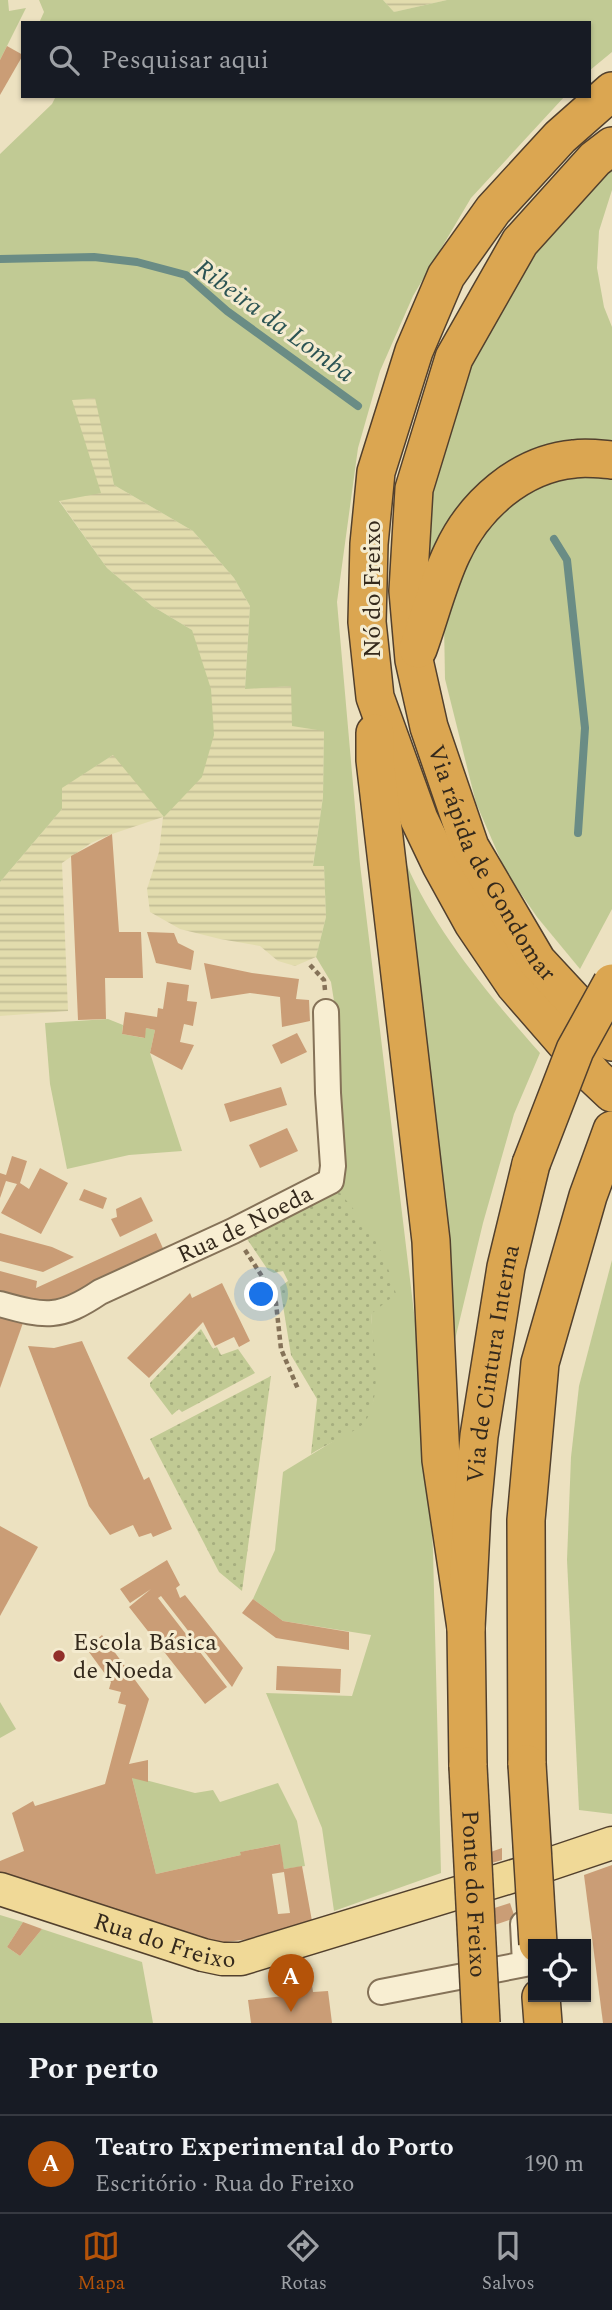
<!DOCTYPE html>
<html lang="pt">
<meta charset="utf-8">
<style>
:root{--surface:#171b24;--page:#20242c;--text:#f1f3f6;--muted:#9ea1a6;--line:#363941;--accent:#b45309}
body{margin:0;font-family:Spectral,serif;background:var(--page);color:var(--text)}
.controls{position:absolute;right:21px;bottom:21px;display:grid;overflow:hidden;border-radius:0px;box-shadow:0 2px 5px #0004}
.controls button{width:63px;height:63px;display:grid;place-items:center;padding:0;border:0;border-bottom:2px solid var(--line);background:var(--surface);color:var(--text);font:35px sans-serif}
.you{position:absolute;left:262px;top:1295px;width:24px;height:24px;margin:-18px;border:5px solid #fff;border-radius:50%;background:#1a73e8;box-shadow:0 0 0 10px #1a73e833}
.badge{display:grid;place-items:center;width:46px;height:46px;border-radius:50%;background:var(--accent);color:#fff;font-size:23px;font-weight:700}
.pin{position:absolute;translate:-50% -58px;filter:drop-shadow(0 2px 4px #0008)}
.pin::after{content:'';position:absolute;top:37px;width:24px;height:21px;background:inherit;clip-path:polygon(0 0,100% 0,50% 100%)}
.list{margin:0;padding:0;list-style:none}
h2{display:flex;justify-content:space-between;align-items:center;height:91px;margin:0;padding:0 28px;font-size:30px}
h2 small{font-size:23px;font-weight:400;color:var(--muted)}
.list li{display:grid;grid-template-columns:46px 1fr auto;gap:21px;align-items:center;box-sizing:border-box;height:98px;padding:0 28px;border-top:2px solid var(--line)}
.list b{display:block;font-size:26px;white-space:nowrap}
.list p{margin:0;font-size:23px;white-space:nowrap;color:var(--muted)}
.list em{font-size:23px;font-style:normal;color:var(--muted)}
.icon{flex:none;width:38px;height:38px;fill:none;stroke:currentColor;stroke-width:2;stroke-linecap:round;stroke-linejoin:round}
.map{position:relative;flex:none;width:612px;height:2023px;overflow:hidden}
.search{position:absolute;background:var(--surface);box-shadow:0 2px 5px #0004;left:21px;right:21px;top:21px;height:77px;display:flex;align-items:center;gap:18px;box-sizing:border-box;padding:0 24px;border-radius:0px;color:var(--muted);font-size:26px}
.sheet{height:189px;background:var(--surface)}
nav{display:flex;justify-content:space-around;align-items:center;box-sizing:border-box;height:98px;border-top:2px solid var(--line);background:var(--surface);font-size:19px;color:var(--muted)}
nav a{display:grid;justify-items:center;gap:4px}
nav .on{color:var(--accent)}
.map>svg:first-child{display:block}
.farmland{fill:url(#farmland-rules)}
.grass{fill:#c1ca94}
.garden{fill:url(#garden-dots)}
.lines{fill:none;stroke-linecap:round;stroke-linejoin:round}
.stream{stroke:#6a8c85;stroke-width:8}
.building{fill:#ca9d76;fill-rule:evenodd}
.minor-casing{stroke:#857258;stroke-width:28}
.major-casing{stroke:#52402d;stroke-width:35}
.highway-casing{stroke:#52402d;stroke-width:40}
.path{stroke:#857258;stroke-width:4.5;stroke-dasharray:5 3.5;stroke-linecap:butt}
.minor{stroke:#f8eed2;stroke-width:24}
.major{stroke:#f0d997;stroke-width:32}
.highway{stroke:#dba651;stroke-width:37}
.highway-bridge-casing{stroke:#52402d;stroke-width:40;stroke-linecap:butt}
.highway-bridge{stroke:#dba651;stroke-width:37}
.poi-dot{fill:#922f2a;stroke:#f4ebcf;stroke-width:2.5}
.labels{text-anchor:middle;stroke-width:6;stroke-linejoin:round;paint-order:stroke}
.street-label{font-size:24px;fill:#34291c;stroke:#f4ebcf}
.poi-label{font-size:24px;fill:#34291c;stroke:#f4ebcf;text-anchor:start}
.water-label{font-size:26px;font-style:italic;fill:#2c5454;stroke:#f4ebcf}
</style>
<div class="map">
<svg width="612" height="2023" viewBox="0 0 612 2023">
<defs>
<pattern id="farmland-rules" width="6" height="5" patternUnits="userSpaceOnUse" patternTransform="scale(1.75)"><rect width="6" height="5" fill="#e2dcad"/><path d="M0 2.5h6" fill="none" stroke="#c2bd94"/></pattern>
<pattern id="garden-dots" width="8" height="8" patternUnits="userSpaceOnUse" patternTransform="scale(1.75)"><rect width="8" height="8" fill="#c1ca94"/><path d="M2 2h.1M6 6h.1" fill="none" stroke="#a6ae7f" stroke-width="1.8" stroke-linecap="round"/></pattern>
</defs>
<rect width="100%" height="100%" fill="#ece1c0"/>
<g class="farmland">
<path d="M383 0H447L394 12Z"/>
<path d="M96 398 114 485 193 531 234 578 250 606 245 688 291 686 324 731 323 797 313 865H324L326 917 316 957 295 966 278 961 260 946 220 939 180 929 150 912 147 889 159 852 163 817 112 834 91 843 62 863 68 1011 0 1016V882L62 809 61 788 113 755 192 630 152 606 107 568 59 500 72 399Z"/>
</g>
<g class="grass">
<path d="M0 0H8L9 11 26 8 0 60Z"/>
<path d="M39 0H383L394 12 447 0H612V52L589 71V23H39L44 12Z"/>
<path d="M56 96H565L471 198 413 296 380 371 358 448 337 602 360 864 425 1404 433 1551 441 1873 334 1911 322 1828 266 1693 352 1696 371 1635 283 1621 253 1599 275 1550 283 1472 363 1423 373 1402 375 1379 371 1313 335 1187 334 1001 331 982 316 957 326 917 324 866H313L323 797 324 731 292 726 291 686 245 689 250 606 234 578 193 531 114 485 95 398 72 400 101 493 59 501 107 568 152 606 192 630 211 689 214 735 202 777 164 817 113 755 62 788V809L0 882V154L52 104Z"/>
<path d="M612 167V190L599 231 597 268 604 307 612 327V446L576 445 429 561H426L429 511 439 459 456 397 499 306 531 247Z"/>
<path d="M612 473V909L580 969 537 917 506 872 476 803 445 679 444 623 451 578 509 500 563 474Z"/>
<path d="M389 806C394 825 398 845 406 863 434 930 492 999 540 1053L514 1114 483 1223 453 1348Z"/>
<path d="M108 1019 123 1025 122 1034 144 1038 146 1028 155 1030 150 1053 182 1151 129 1155 67 1169 50 1084 45 1023Z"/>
<path d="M612 1260V1814L579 1810 567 1560 571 1457 579 1386Z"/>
<path d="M0 1702 16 1729 0 1738Z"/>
<path d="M134 1777 195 1793 213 1790 220 1802 278 1783 297 1821 305 1866 284 1869 279 1844 241 1852V1855L156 1874 132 1778Z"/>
<path d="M0 1915 23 1922 7 1947 20 1956 42 1929 142 1962 153 2023H0Z"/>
</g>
<g class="garden">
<path d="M335 1187C367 1224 383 1245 396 1294L371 1314C373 1342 384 1399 364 1423 356 1432 323 1446 311 1454L317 1399 291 1355 280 1287 288 1281 283 1271 274 1273 268 1270 243 1233Z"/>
<path d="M201 1329 213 1349 217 1347 221 1355 238 1349 255 1373 182 1412 179 1409 172 1415 150 1386V1383Z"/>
<path d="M271 1376 242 1591 219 1572 150 1439Z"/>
</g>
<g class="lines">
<g class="stream">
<path d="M0 259 94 257 137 262 186 275 227 311 358 406"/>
<path d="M554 539 567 560 585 728 578 833"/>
</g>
</g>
<g class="building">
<path d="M7 46 23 55 0 95V60Z"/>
<path d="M112 834 119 932H141L143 978H105L106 1019 78 1020 71 856Z"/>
<path d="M147 932 174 933 178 943 194 951 191 970 156 963Z"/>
<path d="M204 963 252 973 299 979 296 999 309 1000 310 1021 282 1027 280 997 250 993 211 999Z"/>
<path d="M167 982 189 985 187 1001 197 1002 193 1026 184 1024 180 1042 194 1045 182 1070 150 1053 155 1030 146 1028 145 1038 122 1034 125 1012 157 1017 158 1008 163 1009Z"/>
<path d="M297 1033 307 1052 281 1064 272 1045Z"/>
<path d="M281 1087 287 1105 230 1122 224 1104Z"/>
<path d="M287 1128 298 1151 260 1168 249 1145Z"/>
<path d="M12 1156 27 1161 20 1183 29 1189 40 1168 68 1183 41 1234 1 1213 17 1184 6 1181 0 1198V1173L6 1175Z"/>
<path d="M84 1189 107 1198 103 1209 79 1200Z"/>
<path d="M141 1197 153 1221 120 1237 111 1219 117 1217 116 1209Z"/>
<path d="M0 1233 52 1247 74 1257 43 1272 0 1261Z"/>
<path d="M156 1233 167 1257 64 1305 0 1301V1271L37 1281 36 1288Z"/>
<path d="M222 1283 250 1341 239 1347 234 1337 215 1346 203 1322 149 1378 127 1358 190 1293 192 1298Z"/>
<path d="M0 1311 24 1320 0 1388Z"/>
<path d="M82 1341 144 1480 149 1477 172 1529 153 1537 151 1533 139 1537 133 1525 110 1535 89 1506 28 1346 54 1348Z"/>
<path d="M0 1526 38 1547 0 1616Z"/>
<path d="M167 1560 180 1585 176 1588 180 1598 185 1595 243 1668 232 1687 161 1596 158 1598 227 1687 205 1704 129 1607 151 1589 130 1603 120 1589Z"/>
<path d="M253 1599 283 1621 349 1632V1650L276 1638 242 1613Z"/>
<path d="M102 1635 149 1699 129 1764 148 1760V1782L132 1778 156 1874 241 1855 240 1852 280 1844 284 1869 302 1866 312 1921 258 1938 210 1944 0 1876V1861L24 1851 12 1813 33 1801 35 1806 105 1784 126 1705 118 1703 121 1692 109 1689 111 1682 86 1648ZM284 1872 290 1913 278 1914 272 1874Z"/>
<path d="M277 1666 341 1669 340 1693 276 1690Z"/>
<path d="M502 1848V1860L485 1865V1854Z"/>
<path d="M612 1865V2023H603L584 1875Z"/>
<path d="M510 1903 515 1918 465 1935 460 1919Z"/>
<path d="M23 1922 42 1929 20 1956 7 1947Z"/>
<path d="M311 1978 313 1992 328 1991 332 2023H251L248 2000 294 1995 292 1980Z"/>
</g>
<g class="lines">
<g class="minor-casing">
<g id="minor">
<path id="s1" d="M0 1304C46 1317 60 1319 100 1292L233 1231 331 1181 333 1166 328 1093 326 1012"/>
<path d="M381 1992 525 1964 523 1924"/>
</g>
</g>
<g class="major-casing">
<g id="major">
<path id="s2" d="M0 1889 203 1955 222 1959H241L520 1874 612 1843"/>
</g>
</g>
<g class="highway-casing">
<g id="highway">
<path d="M612 91 560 137 493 210 446 276 414 351 376 472 369 544 367 622 375 697 419 819 441 865 473 923 515 985 595 1077 612 1093"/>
<path id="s3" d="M612 146 595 159 520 242 454 358 414 489 408 591 414 660 429 727 470 847 537 961 612 1042"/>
<path d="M418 649C429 619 438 582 452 553 474 505 520 464 574 459 586 457 600 459 612 460"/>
<path d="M375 733V760L431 1241 441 1460 466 1628"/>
<path d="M527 1764 526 1520 540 1363 588 1196 612 1130"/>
<path id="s4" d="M468 1766 466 1628 472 1510 479 1436 506 1267 531 1164"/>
<path d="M541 1997 543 2023"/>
</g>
</g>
<g class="path">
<path d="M310 965 324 980 325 990"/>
<path d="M245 1250 267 1284 276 1303 281 1349 298 1389"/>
</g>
<use href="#minor" class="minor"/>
<use href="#major" class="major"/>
<use href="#highway" class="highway"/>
<g class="highway-bridge-casing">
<g id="highway-bridge">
<path d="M531 1164 575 1050 612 983"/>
<path d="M527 1764 538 1944"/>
<path id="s5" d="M468 1766 481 2023"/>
</g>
</g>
<use href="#highway-bridge" class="highway-bridge"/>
</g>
<circle class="poi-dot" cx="59" cy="1656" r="7"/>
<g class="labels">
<g class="street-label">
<text transform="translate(372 589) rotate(-90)" y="8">Nó do Freixo</text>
<text dy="8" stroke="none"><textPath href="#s3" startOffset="794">Via rápida de Gondomar</textPath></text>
<text dy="8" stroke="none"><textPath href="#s1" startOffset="266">Rua de Noeda</textPath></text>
<text dy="8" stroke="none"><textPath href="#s4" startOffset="404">Via de Cintura Interna</textPath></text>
<text dy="8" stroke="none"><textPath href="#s5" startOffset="128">Ponte do Freixo</textPath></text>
<text dy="8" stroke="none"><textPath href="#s2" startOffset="173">Rua do Freixo</textPath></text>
</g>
<g class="poi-label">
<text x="73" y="1650">Escola Básica<tspan x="73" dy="28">de Noeda</tspan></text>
</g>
<g class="water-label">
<text transform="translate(275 320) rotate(36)" y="9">Ribeira da Lomba</text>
</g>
</g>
</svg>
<div class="controls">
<button><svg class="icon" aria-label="locate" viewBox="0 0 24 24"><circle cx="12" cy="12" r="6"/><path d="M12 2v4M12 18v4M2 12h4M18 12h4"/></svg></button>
</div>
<div class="you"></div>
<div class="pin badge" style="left:291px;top:2012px">A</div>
<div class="search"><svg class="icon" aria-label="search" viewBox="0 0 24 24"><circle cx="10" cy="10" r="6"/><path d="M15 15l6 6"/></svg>Pesquisar aqui</div>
</div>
<section class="sheet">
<h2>Por perto<small></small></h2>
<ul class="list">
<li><span class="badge">A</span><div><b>Teatro Experimental do Porto</b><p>Escritório · Rua do Freixo</p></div><em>190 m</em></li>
</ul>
</section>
<nav>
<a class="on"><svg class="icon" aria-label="map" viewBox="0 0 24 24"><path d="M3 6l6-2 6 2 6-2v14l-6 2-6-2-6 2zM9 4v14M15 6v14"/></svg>Mapa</a>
<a><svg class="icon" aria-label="directions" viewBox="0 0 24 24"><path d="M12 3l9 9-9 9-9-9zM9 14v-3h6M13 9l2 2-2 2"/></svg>Rotas</a>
<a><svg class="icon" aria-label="saved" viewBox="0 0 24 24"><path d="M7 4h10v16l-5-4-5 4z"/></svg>Salvos</a>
</nav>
